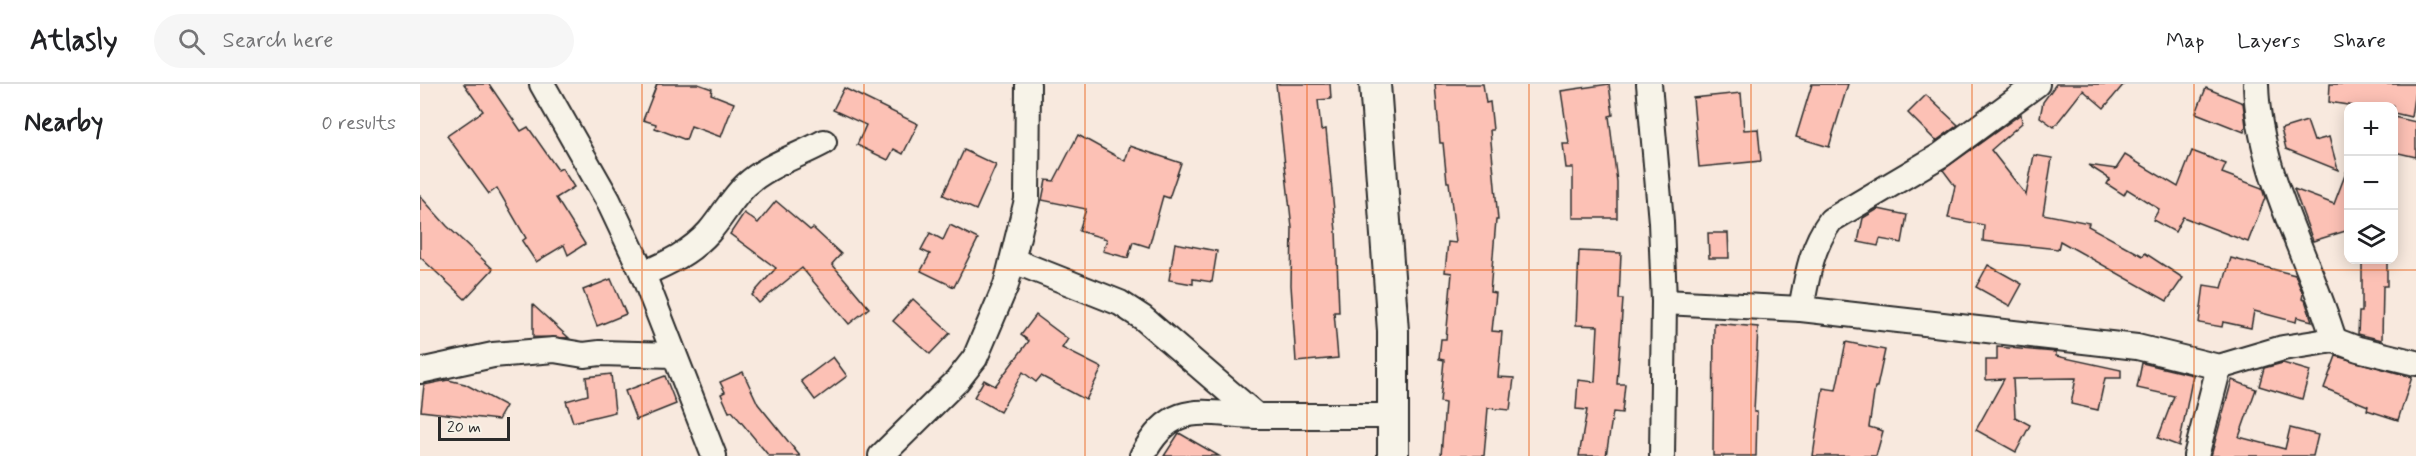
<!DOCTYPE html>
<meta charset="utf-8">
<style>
:root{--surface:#fff;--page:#f6f6f6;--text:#202124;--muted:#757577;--line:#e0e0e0}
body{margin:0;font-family:Mynerve,sans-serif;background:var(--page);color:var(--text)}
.controls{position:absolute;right:18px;top:18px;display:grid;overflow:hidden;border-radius:12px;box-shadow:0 3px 15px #0003}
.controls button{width:54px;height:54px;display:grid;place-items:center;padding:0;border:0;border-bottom:2px solid var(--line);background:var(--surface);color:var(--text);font:30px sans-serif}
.scale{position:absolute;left:18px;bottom:15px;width:72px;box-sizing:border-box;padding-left:6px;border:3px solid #2b2b2b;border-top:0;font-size:16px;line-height:21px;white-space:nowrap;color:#2b2b2b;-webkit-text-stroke:4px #f7f3e8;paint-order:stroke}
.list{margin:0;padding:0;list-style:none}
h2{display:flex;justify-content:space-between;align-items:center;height:78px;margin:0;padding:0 24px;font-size:26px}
h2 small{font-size:20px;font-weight:400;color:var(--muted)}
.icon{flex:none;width:33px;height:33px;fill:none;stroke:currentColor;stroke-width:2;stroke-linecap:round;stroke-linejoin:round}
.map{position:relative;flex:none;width:1996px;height:372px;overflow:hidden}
header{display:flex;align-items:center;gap:36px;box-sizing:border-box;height:84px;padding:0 30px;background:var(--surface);border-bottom:2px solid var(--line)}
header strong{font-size:28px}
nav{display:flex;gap:33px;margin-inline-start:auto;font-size:21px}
.search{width:420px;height:54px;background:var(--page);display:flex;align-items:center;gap:15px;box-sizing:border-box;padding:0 21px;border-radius:33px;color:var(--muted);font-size:22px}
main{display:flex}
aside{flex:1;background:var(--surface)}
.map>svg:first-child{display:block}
.building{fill:#fcc1b5;stroke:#2b2b2b;stroke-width:1.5}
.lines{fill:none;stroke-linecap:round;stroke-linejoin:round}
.minor-casing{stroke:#2b2b2b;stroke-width:28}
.tertiary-casing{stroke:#2b2b2b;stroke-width:34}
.minor{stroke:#f7f3e8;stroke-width:24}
.tertiary{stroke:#f7f3e8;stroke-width:30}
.grid{fill:none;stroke:#e8590c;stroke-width:1.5;stroke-opacity:0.55}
</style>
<header>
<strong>Atlasly</strong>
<div class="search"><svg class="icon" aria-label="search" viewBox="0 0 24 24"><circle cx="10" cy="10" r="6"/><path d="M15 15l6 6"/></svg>Search here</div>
<nav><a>Map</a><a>Layers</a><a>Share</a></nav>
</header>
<main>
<aside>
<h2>Nearby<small>0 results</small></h2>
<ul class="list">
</ul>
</aside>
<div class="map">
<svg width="1996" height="372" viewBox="0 0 1996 372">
<rect width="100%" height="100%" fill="#f8e9de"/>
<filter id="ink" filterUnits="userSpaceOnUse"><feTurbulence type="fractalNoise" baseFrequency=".0167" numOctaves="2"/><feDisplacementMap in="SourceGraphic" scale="12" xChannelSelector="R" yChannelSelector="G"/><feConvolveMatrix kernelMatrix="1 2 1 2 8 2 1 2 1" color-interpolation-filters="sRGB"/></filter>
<g filter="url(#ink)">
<g class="building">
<path d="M44 0H69L101 47 108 43 138 86 142 84 154 103 136 114 165 160 148 171 144 161 116 178 102 157 106 154 77 104 69 110 27 52 63 27Z"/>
<path d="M237 0H278L292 5 291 10 314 19 301 53 271 42 266 56 235 44 236 40 223 36Z"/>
<path d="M856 0H910L911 15 898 16 901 46 906 45 916 147 919 228H914L918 274 876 278 871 201 872 144Z"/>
<path d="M1015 0H1063L1066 19 1070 18 1073 46H1070L1078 136H1076L1070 208 1076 209 1072 247 1082 248 1078 293 1094 294 1090 326 1068 324 1064 372H1021L1025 319 1020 318 1024 276 1019 275 1021 255H1026L1032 189 1025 188 1028 158 1036 159 1029 98H1027L1023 59H1020Z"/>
<path d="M1189 0 1193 31 1189 32 1197 98V134H1153V84H1146L1143 60H1149L1141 7Z"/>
<path d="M1392 0H1428L1409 63 1376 53Z"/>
<path d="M1636 0H1704L1684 24 1663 6 1634 43 1620 33 1623 18Z"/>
<path d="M1910 0H1996L1991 33 1974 29V22H1934L1909 18Z"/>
<path d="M424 4 498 40 483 70 474 65 468 76 437 61 446 41 413 26Z"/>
<path d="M1786 4 1823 19 1826 42 1824 48 1776 29Z"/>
<path d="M1321 9 1324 46 1338 45 1341 77 1279 83 1273 14Z"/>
<path d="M1506 11 1538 41 1516 57 1488 29Z"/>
<path d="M1601 30 1602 39 1571 66 1606 111 1614 71 1632 74 1623 130 1669 139 1668 142 1723 172 1725 169 1763 194 1747 217 1640 157 1638 165 1563 157 1564 141 1528 134 1535 102 1523 86Z"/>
<path d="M1974 33 1996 38V73L1974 68Z"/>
<path d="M1887 37 1894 57 1909 53 1918 86 1866 65 1861 45Z"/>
<path d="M658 51 705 77 710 62 761 79 749 114 743 112 729 163 713 158 708 174 683 167 687 155 659 147 666 125 622 116 626 96 634 97Z"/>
<path d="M544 66 576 81 556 126 523 111Z"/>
<path d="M1772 67 1806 80 1802 89 1842 104 1845 114 1828 158 1763 133 1755 148 1733 136 1739 125 1707 105 1704 111 1687 100 1690 95 1668 81 1696 85 1705 71 1758 103Z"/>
<path d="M1927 86 1929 146 1893 157 1874 105 1914 120Z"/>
<path d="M0 112 27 142 73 185 45 215 0 173Z"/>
<path d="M356 117 390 146 393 144 421 170 412 180 449 224 429 240 382 184 339 219 332 211 356 184 310 150 324 129 338 139Z"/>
<path d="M1458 125 1487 131 1482 159 1460 155 1458 162 1438 158 1443 134Z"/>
<path d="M530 141 558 155 534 203 501 187 510 170 501 166 510 149 523 156Z"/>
<path d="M1288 149H1308L1309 174H1289Z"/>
<path d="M755 159 797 167 792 198 773 195V200L749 196Z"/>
<path d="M1159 167 1201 169 1199 215H1203L1197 300H1205L1202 329 1193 328 1186 372H1159L1167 326 1156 325 1158 296 1175 298 1178 242 1156 241Z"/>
<path d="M1811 174 1875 191 1883 210 1882 215 1885 216 1892 237 1877 233 1876 238 1834 227 1831 244 1803 238 1802 243 1779 239 1784 201 1802 204Z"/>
<path d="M1942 177H1967V202H1963L1962 256 1938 250 1939 228H1942Z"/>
<path d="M1568 181 1602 200 1590 222 1556 203Z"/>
<path d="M191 195 206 230 177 242 163 206Z"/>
<path d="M493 215 530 249 510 270 473 237Z"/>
<path d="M113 221 149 254 113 253Z"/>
<path d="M616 231 648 255 642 264 682 284 666 316 621 292 616 298 603 288 580 328 554 313 564 296 575 302 609 257 601 251Z"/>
<path d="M1294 239 1338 243 1334 328H1337L1336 372H1293Z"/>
<path d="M1426 258 1465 266 1457 303H1455L1449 343 1463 347 1456 372H1393L1403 304 1416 306Z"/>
<path d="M1577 263 1636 268V272L1701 286V294H1685L1678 326 1651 320 1656 294 1593 295 1595 333 1610 341 1596 368 1556 346 1584 295 1566 296V276H1577Z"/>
<path d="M1916 272 1992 293 1978 336 1947 326 1948 322 1904 304Z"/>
<path d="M413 273 427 292 395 316 381 297Z"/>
<path d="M1722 279 1773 291 1759 362 1738 354 1754 312 1717 304Z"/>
<path d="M1863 279 1890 287 1882 315 1839 302 1844 284Z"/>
<path d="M323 288 338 320 380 372H349L312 327 309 328 301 310 305 308 300 298Z"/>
<path d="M191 290 195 328 153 338 146 317 168 311 166 293Z"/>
<path d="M245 292 256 320 216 336 205 307Z"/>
<path d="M28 296 45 300 86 322 78 336 1 327 4 301Z"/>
<path d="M1812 296 1836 305 1819 353 1865 365 1870 344 1898 351 1893 372H1791Z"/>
<path d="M759 349 799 372H744Z"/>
</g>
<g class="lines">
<g class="minor-casing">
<g id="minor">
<path d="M122 0 188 116 223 190 294 372"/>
<path d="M1229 0 1241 138 1244 218 1242 372"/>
<path d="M1836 0C1838 90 1889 171 1914 256"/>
<path d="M594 177 700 219 723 234 837 332H975"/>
<path d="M223 190C248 179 270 169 289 148 302 133 312 114 326 101 347 81 379 72 404 58"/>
<path d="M1244 218 1381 225 1717 263 1799 283 1863 264 1914 256 1938 265 1996 279"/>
<path d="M1381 225C1387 193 1391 163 1411 136L1521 71 1617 0"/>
<path d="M0 287 73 271 134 266 164 271 180 269 254 271"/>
<path d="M461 372 537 297 555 274 586 201 607 116 608 0"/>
<path d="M722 372C752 315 781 330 837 332"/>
<path d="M1776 372 1799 283"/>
</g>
</g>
<g class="tertiary-casing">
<path id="tertiary" d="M955 0 973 247V372"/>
</g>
<use href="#minor" class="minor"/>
<use href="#tertiary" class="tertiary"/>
</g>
</g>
<path class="grid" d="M222 0V372M444 0V372M665 0V372M887 0V372M1109 0V372M1331 0V372M1552 0V372M1774 0V372M0 186H1996"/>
</svg>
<div class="controls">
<button>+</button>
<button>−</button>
<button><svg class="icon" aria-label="layers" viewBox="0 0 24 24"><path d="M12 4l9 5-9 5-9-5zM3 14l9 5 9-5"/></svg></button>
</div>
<div class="scale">20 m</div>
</div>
</main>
